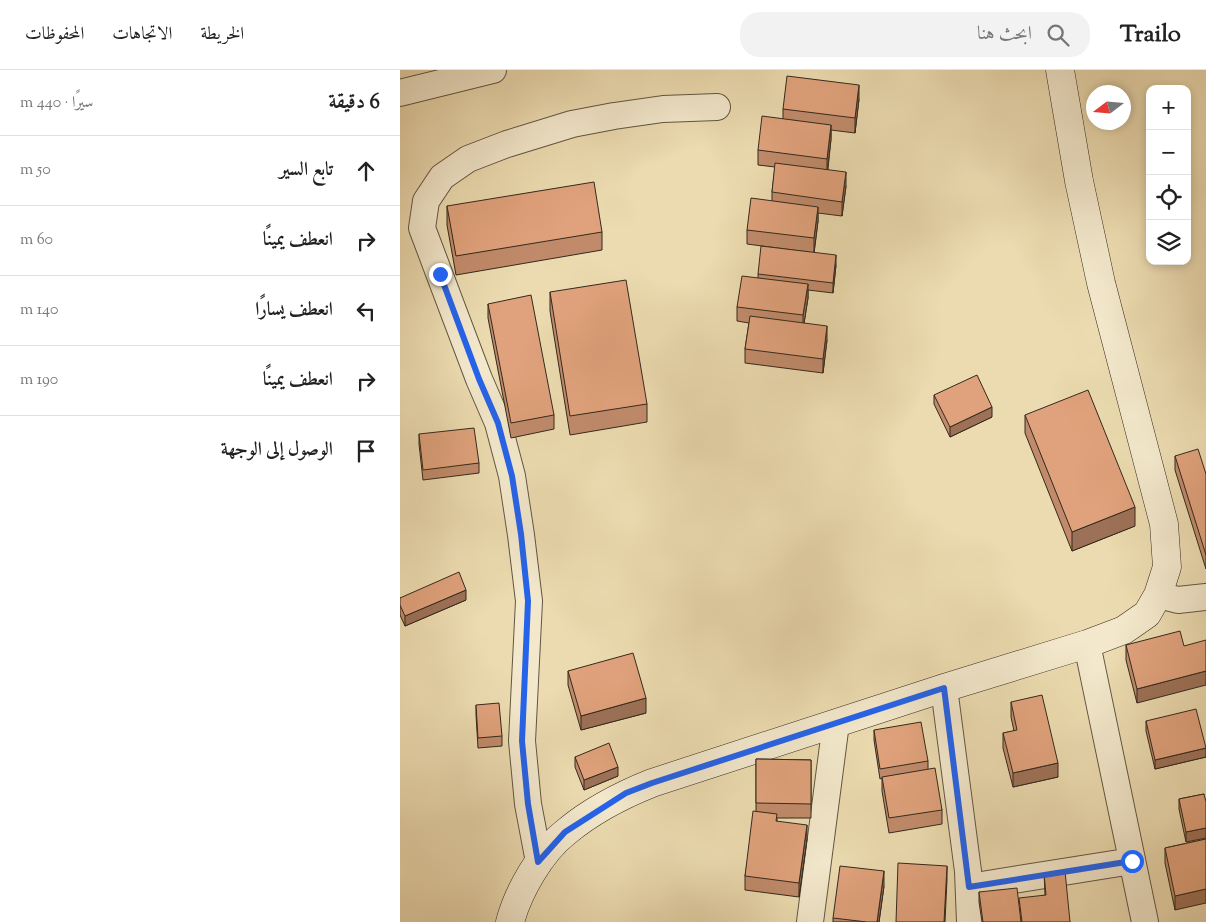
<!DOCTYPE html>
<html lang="ar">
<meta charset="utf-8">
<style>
:root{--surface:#fff;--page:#f2f2f2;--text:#222;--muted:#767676;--line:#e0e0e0}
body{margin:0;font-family:"Sorts Mill Goudy",Amiri,serif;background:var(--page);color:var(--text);direction:rtl}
.controls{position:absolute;right:15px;top:15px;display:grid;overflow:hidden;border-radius:10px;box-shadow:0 2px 8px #0003}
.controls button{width:45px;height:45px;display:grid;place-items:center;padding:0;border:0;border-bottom:1px solid var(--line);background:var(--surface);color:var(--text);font:25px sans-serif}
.compass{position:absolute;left:686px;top:15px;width:45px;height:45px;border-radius:50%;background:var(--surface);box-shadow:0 2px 8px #0003;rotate:254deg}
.stop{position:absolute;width:15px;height:15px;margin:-11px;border:4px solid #2563eb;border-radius:50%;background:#fff}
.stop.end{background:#2563eb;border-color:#fff;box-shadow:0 1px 5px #0008}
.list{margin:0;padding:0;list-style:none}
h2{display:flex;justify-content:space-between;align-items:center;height:65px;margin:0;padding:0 20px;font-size:21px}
h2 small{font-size:16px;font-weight:400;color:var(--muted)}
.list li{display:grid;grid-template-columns:32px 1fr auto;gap:15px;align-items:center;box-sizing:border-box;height:70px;padding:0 20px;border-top:1px solid var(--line)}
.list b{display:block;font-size:19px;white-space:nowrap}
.list em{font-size:16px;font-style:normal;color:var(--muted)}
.icon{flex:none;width:28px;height:28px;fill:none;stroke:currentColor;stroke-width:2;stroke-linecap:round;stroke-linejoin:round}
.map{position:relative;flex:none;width:806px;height:852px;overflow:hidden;direction:ltr}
header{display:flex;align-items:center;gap:30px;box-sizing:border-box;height:70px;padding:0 25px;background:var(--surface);border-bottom:1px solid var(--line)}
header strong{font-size:24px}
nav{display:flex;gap:28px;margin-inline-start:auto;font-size:18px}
.search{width:350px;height:45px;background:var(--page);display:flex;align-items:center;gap:12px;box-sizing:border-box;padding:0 18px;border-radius:20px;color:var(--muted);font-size:19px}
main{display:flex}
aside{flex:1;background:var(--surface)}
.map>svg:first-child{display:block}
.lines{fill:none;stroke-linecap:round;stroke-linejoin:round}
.street-casing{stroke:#615642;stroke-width:28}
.secondary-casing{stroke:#33291d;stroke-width:29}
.street{stroke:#f3e8cc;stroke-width:26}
.secondary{stroke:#f3e8cc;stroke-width:28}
.wall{fill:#c18b6b;stroke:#33291d}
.shaded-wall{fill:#9d7157;stroke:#33291d}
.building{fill:#e0a27c;stroke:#33291d}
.route{stroke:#2563eb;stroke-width:6}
</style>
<header>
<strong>Trailo</strong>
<div class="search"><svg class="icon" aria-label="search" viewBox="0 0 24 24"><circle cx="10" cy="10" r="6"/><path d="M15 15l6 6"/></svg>ابحث هنا</div>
<nav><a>الخريطة</a><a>الاتجاهات</a><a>المحفوظات</a></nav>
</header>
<main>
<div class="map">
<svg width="806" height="852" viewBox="0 0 806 852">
<rect width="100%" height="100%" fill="#ecdbb0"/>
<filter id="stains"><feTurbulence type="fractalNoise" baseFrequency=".004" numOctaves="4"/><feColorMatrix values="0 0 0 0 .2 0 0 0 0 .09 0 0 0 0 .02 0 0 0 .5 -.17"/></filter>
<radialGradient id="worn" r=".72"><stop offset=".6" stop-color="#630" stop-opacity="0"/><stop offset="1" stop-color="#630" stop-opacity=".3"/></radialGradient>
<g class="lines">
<g class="street-casing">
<g id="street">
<path d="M0 23 93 0"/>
<path d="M758 525 778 530 806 527"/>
<path d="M687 574 745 852"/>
<path d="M544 618 568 801 570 852"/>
<path d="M139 792 128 734 122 671 129 531 121 465 112 406 98 353 79 309 22 158 26 131 42 107 68 89 107 74 172 54 214 46 263 39 317 37"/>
<path d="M569 817 732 791"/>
<path d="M410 852 436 653"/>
</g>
</g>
<g class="secondary-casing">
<path id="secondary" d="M110 852C118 822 141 781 166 762 191 741 222 725 252 713L544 618 687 574 724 560 747 544 758 525 767 497 764 454 701 213 679 111 660 0"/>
</g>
<use href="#street" class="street"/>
<use href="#secondary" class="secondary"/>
</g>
<g class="wall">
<path d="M459 29 455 63 431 60V69L428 99 446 116 442 146 418 143V151L414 183 436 195 433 223 408 220V228L404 253 427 270 423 303 345 293V279L349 253 337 251V237L358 208V204L408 182 347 174V160L372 131V122L375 97 358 95V80L383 49V39Z"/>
<path d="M47 136 202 162V180L56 205 47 155Z"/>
<path d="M150 222 247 334V352L170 365 150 241Z"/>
<path d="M88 234 154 345V359L111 368 88 248Z"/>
<path d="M534 325 592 347 550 367 534 334Z"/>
<path d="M625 345 735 456 672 481 625 363Z"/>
<path d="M19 364 79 393V403L23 410 19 374Z"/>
<path d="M775 386 806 404V499L775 400Z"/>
<path d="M0 528 66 530 5 556 0 545Z"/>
<path d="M726 575 784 576 737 633 726 590Z"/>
<path d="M168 601 246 643 181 660 168 615Z"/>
<path d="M611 632 658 707 613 717 603 678V663L614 661 611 647Z"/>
<path d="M76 635 102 666V676L78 678 76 645Z"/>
<path d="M746 651 806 687 755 699 746 661Z"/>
<path d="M474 660 528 691V699L542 740V754L489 763 482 721V708L480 709 474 670Z"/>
<path d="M175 687 218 706 184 720 175 697Z"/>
<path d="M356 689 411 690V748H377V751L407 769 399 827 345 820V806L356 741Z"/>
<path d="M804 724 786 772 779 739V729Z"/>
<path d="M806 769 775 840 765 793V778Z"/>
<path d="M644 803 670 852H582L579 832V822L619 833 645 825Z"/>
<path d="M484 816 479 852H433V848Z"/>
</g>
<g class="shaded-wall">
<path d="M459 15V29L455 63V48Z"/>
<path d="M431 55V69L427 103V89Z"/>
<path d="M446 102V116L442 146V132Z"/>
<path d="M418 137V151L414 183V168Z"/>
<path d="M436 185V195L433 223V213Z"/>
<path d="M408 214V228L403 260V245Z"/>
<path d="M427 256V270L423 303V289Z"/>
<path d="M592 337V347L550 367V357Z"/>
<path d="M735 437V456L672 481V462Z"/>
<path d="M66 520V530L5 556V546Z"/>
<path d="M806 601V615L737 633V619Z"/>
<path d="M246 628V643L181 660V646Z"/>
<path d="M806 678V687L755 699V690Z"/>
<path d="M658 693V707L613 717V703Z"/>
<path d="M218 697V706L184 720V710Z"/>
<path d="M407 755V769L399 827V813Z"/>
<path d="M806 758V768L786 772V762Z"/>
<path d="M547 796V810L545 852H544Z"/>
<path d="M484 801V816L479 852H477Z"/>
<path d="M806 819V833L775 840V826Z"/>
</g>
<g class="building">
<path d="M387 6 459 15 455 48 383 39Z"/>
<path d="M362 46 431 55 427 89 358 80Z"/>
<path d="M375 93 446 102 442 132 372 122Z"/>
<path d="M194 112 202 162 56 186 47 136Z"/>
<path d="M351 128 418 137 414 168 347 160Z"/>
<path d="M361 176 436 185 433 213 358 204Z"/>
<path d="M342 206 408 214 403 245 337 237Z"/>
<path d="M226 210 247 334 170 346 150 222Z"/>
<path d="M131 225 154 345 111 353 88 234Z"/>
<path d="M350 246 427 256 423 289 345 279Z"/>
<path d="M577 305 592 337 550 357 534 325Z"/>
<path d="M688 320 735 437 672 462 625 345Z"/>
<path d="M74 358 79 393 23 400 19 364Z"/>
<path d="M798 379 806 404V485L775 386Z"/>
<path d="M59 502 66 520 5 546 0 535V528Z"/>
<path d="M780 561 784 576 806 570V601L737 619 726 575Z"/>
<path d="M233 583 246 628 181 646 168 601Z"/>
<path d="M642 625 658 693 613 703 603 663 617 660 611 632Z"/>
<path d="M99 633 102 666 78 668 76 635Z"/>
<path d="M796 639 806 678 755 690 746 651Z"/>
<path d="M521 652 528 691 480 699 474 660Z"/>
<path d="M209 673 218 697 184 710 175 687Z"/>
<path d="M356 689 411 690V734L356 733Z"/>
<path d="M535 698 542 740 489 748 482 707Z"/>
<path d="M804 724 806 732V758L786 762 779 729Z"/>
<path d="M353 741 377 744 376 751 407 755 399 813 345 806Z"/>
<path d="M806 769V819L775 826 765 778Z"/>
<path d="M498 793 547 796 544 852H496Z"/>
<path d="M440 796 484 801 477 852H467L433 848Z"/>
<path d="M665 801 670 852H622L619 828 646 825 644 803Z"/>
<path d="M617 818 621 852H583L579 822Z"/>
</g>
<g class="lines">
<path class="route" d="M40 204 79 309 98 353 112 406 121 464 128 531 122 671 128 734 138 792 165 762 226 723 252 713 544 618 569 817 732 791"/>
</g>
<rect width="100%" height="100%" filter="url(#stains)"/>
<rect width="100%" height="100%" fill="url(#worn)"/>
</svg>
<div class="controls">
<button>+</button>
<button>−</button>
<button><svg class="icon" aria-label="locate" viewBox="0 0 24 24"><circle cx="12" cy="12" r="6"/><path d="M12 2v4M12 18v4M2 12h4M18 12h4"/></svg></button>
<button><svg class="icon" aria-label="layers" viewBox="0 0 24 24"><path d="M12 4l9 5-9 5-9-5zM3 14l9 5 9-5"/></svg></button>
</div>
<svg class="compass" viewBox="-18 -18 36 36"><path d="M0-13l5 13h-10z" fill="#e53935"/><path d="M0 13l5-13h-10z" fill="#767676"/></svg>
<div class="stop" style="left:732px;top:791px"></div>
<div class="stop end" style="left:40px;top:204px"></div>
</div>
<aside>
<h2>6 دقيقة<small>سيرًا · 440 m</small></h2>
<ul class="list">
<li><svg class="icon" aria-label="ahead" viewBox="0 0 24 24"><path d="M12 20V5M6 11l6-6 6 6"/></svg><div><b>تابع السير</b></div><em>50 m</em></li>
<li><svg class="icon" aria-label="right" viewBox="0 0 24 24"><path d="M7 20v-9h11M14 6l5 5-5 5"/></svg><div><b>انعطف يمينًا</b></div><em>60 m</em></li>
<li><svg class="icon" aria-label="left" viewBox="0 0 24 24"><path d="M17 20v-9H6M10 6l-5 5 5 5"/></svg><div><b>انعطف يسارًا</b></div><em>140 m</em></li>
<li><svg class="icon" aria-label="right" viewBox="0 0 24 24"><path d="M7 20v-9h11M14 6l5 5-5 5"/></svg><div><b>انعطف يمينًا</b></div><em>190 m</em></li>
<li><svg class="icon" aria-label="arrive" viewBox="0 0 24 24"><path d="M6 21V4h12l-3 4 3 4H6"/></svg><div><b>الوصول إلى الوجهة</b></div></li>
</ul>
</aside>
</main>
